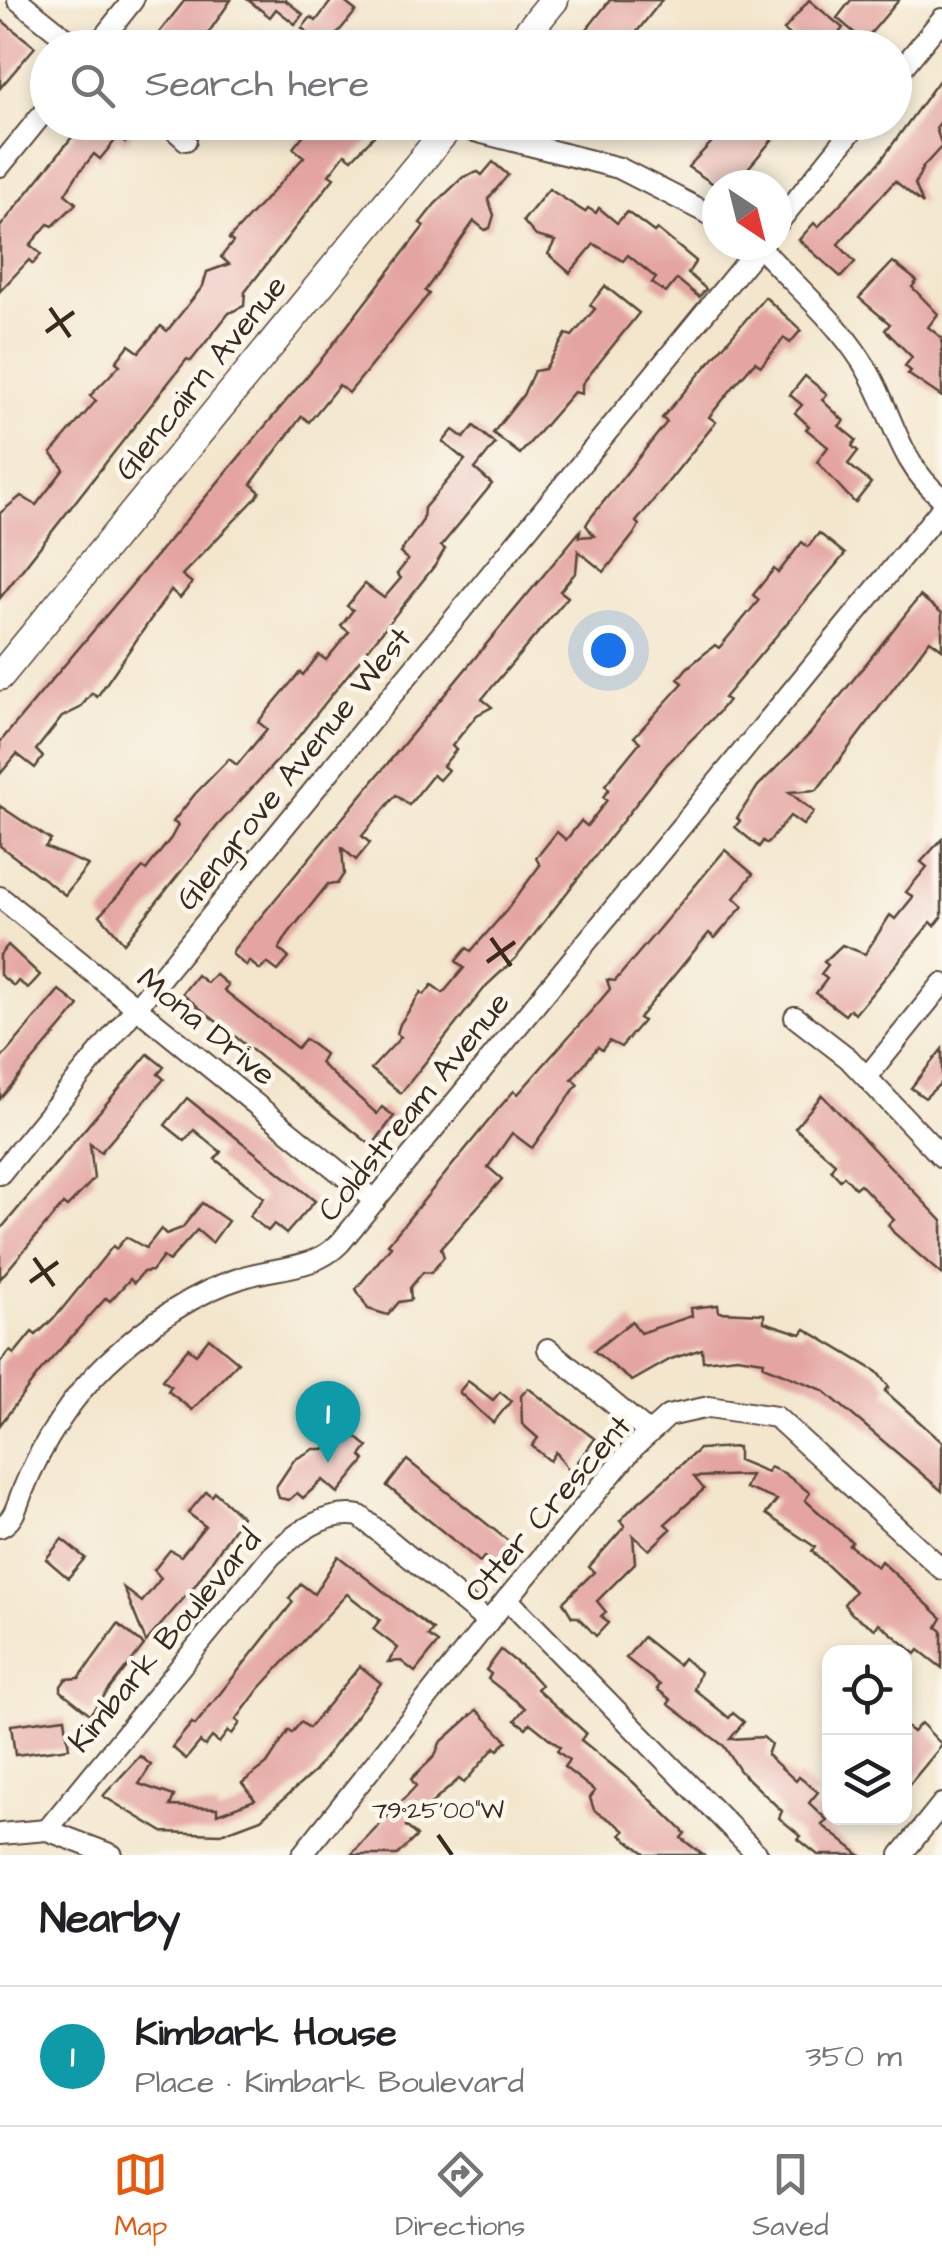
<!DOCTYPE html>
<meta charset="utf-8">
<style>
:root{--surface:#fff;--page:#f6f6f6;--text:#202124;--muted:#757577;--line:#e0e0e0;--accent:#ea580c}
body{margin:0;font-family:"Architects Daughter",sans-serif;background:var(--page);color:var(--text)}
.controls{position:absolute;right:30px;bottom:30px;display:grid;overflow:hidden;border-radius:20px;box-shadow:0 5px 15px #0003}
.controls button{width:90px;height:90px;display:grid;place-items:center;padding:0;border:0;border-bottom:2px solid var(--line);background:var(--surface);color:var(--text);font:50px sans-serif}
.compass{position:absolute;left:702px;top:170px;width:90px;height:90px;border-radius:50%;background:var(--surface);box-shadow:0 5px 15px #0003;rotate:145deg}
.you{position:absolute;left:608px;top:650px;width:35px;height:35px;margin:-25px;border:8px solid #fff;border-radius:50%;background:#1a73e8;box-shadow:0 0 0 15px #1a73e833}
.badge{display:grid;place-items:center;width:65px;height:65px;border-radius:50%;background:var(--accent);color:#fff;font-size:32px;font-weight:700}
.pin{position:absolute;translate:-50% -82px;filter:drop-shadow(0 2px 5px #0008)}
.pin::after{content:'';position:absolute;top:52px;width:35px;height:30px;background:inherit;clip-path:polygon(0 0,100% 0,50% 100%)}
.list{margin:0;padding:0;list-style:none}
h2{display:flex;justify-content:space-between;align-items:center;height:130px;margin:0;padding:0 40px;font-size:42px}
h2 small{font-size:32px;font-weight:400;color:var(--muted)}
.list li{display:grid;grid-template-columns:65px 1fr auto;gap:30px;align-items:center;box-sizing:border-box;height:140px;padding:0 40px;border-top:2px solid var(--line)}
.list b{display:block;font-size:38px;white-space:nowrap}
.list p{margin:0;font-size:32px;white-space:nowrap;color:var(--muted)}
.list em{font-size:32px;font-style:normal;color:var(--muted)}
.icon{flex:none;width:55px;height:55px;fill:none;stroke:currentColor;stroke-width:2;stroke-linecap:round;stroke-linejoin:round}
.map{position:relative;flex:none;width:942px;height:1855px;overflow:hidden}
.search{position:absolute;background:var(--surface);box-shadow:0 5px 15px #0003;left:30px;right:30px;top:30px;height:110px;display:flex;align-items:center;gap:25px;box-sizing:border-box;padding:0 35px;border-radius:55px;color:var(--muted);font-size:38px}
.sheet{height:270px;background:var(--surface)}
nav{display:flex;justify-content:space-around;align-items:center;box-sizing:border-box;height:140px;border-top:2px solid var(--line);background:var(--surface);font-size:28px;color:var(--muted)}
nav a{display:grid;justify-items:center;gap:5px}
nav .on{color:var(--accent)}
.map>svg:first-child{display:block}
.building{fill:#e4a5a2}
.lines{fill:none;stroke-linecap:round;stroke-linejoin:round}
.street-casing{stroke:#574638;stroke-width:24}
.secondary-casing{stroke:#574638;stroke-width:31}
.street{stroke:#fff;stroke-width:20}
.secondary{stroke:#fff;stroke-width:28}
.ticks{fill:none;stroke:#3b2a1e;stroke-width:4}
.labels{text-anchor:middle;stroke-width:9;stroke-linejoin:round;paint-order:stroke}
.street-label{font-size:32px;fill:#3b2a1e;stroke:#fbf7ec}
.ticks-label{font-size:25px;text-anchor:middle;fill:#3b2a1e;stroke:#fbf7ec;stroke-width:9;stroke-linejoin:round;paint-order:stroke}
</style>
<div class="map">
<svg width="942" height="1855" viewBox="0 0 942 1855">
<rect width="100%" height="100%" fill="#fbf7ec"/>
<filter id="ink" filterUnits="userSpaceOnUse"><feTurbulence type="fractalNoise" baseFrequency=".01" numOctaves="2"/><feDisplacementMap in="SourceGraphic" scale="20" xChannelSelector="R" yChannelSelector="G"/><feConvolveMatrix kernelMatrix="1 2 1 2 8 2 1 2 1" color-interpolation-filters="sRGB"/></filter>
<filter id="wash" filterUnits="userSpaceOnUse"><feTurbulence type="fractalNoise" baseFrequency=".0048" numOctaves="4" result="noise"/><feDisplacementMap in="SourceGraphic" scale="40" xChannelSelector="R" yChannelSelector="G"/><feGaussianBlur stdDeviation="2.25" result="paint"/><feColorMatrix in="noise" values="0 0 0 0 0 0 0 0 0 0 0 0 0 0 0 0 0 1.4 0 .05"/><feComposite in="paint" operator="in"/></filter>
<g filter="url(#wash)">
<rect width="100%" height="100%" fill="#f3e6cd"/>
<g id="blocks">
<g class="building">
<path d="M185 0H231L198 48H147Z"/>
<path d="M248 0H285L303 14 295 24 276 9 270 17Z"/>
<path d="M332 0H342L356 11 325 48 302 28 311 17 316 21Z"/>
<path d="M610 0H662L624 48H572Z"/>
<path d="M809 0 843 28 827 48H806L784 30Z"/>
<path d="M851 0H899L864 41 837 18Z"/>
<path d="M0 19 35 47 0 88Z"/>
<path d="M942 76V120L936 128 942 146 923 167 915 184 923 204 895 181 838 244 855 262 841 277 799 240 814 223 818 227 879 163Z"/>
<path d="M84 122H131L128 126 134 131 125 143 118 137 100 159 94 154 77 175 65 194 76 203 74 206 53 226 48 224 30 245 41 254 33 264 29 260 0 291V227Z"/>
<path d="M314 122H387L352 159 345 154 329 175 334 178 245 292 244 306 229 313 191 361 187 359 0 598V513L21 496 36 505 64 469 51 453 96 401 90 396 120 365 116 362 129 345 139 352 161 326 167 331 203 286 207 272 229 264 221 257 233 242 229 239 304 157 293 148Z"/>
<path d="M731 122 747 136 758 122H787L734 185H715L688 167Z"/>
<path d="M493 162 508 175 488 199 494 215 490 228 485 230 474 221 425 291 429 294 349 393 339 385 309 422 302 416 251 484 260 492 256 498 182 575 192 583 180 598 171 590 97 697 92 693 80 708 62 717 36 750 43 757 35 768 17 754 0 774V742L323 357 424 226 420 223 435 204 463 177 478 172 482 175Z"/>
<path d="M549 189 585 212 588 208 596 213 599 208 617 223 627 212 654 232 657 229 696 261 688 273 706 289 699 297 677 279 666 293 652 283 656 278 628 255 623 261 594 244 570 273 548 254 555 241 536 236 523 221Z"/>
<path d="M893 262 917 281 912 287 938 314 928 327 942 338V397L908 374 911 371 905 366 912 357 885 330 890 324 859 298Z"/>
<path d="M605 286 639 313 582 384V394L574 392 520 454 493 433 523 395 534 371 545 369 566 334 572 336 595 309 590 305Z"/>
<path d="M765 297 801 330 790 343 784 338 761 366 755 362 734 386 709 417 716 422 636 522 639 525 634 534 604 572 578 551 576 572 560 591 568 597 482 699 492 707 477 715 452 746 456 750 443 766 448 770 439 780 433 775 409 805 396 795 362 836 370 843 356 860 342 848 344 874 337 884H328L288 934 279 949 289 958 278 971 267 963 260 970 249 961 246 966 232 954 234 949 580 531 579 537 594 536 586 525 589 520 667 422 662 418Z"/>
<path d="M805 376 827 394 822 400 844 421 839 426 856 440 852 446 858 451 848 464 871 483 855 503 817 462 828 447 806 429 809 426 795 413 802 405 790 395Z"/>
<path d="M474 426 495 444 475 469 492 484 441 546 445 549 436 564 295 741 218 825 124 943 100 915 143 868 146 870 171 838 178 825 173 822 195 794 229 759 237 765 267 729 258 722 300 672 303 675 319 655 326 660 349 632 341 626 353 610 347 606 365 584 384 598 401 578 397 574 408 560 400 553 423 520 424 508 465 460 443 442 453 430 464 438Z"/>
<path d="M819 533 845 554 724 698 728 700 718 713 667 764 516 958 487 985 401 1093 371 1069 401 1037 397 1034 400 1024 421 992 424 995 432 985 443 993 464 968 456 961 467 948 471 951 506 911 540 865 536 858 557 832 566 840 581 821 587 826 607 800 603 797 609 789 605 785 640 742 634 737 683 683 678 679 687 668 715 645 719 648 759 600 753 595 774 569 778 573 802 542 808 547Z"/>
<path d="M920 596 942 613V649L930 640 817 790 789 792 814 812 803 825 790 816 767 844 763 841 759 847 735 827 740 821 737 818 758 786 810 734Z"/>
<path d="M0 806 51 840 45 847 88 865 65 895 0 846Z"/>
<path d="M942 839V917L935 926 931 922 855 1014 850 1009 845 1015 816 993 827 979 821 974 828 965 824 962 842 945 865 954 890 915 895 919 913 897 906 892 927 867 921 862Z"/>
<path d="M725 850 753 874 734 898 743 906 715 938 709 933 639 1018 643 1021 621 1047 609 1041 602 1050 598 1047 572 1079 578 1084 532 1148 512 1133 488 1167 502 1179 441 1248 444 1257 431 1273 423 1272 410 1288 411 1300 399 1302 388 1315 368 1309 356 1289 391 1246 388 1244 499 1108 514 1091 518 1094 593 1009 610 989 607 980 615 981Z"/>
<path d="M8 945 40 975 28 988 18 981 14 986 0 975V955Z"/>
<path d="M215 974 228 985 224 990 297 1048 305 1039 325 1054 320 1063 377 1114 382 1107 394 1116 372 1146 182 994 197 975 207 983Z"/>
<path d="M59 990 79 1006 0 1099V1060Z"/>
<path d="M942 1049V1082L925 1098 911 1088Z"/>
<path d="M148 1054 164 1067 158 1074 164 1079 101 1152 90 1144 94 1179 67 1207 63 1204 0 1279V1230Z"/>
<path d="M822 1095 942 1221V1275L894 1233 888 1225 894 1220 860 1184 855 1188 844 1176 840 1180 831 1170 835 1163 795 1128Z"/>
<path d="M187 1098 315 1201 286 1234 274 1224 268 1231 249 1216 264 1198 215 1159 221 1152 194 1130 185 1141 165 1125Z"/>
<path d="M202 1203 228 1221 212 1243 197 1230 169 1261 163 1257 152 1271 143 1272 134 1283 130 1279 110 1301 106 1298 39 1373 0 1425V1363L10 1351 14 1354 32 1332 36 1335 58 1314 113 1246 116 1249 126 1237 146 1248 161 1229 166 1234 182 1228Z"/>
<path d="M718 1305 719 1312 764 1314V1322L801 1334 805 1329 877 1372 889 1387 885 1391 942 1442V1491L823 1390 763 1366 764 1361 737 1357 703 1361 702 1349 671 1359 632 1381 594 1351 632 1321 640 1333 692 1316 691 1308Z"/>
<path d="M209 1338 238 1362 192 1410 168 1391 171 1386 162 1380 188 1348 196 1354Z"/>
<path d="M468 1381 493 1400 500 1392 511 1401 493 1423 459 1392Z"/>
<path d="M528 1388 595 1439 570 1472 556 1452 550 1461 532 1446 538 1438 522 1424 521 1396Z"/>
<path d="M345 1428 368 1447 361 1456 365 1460 338 1493 323 1480 303 1498 297 1493 289 1500 279 1498 276 1487 294 1460 314 1449H328Z"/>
<path d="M738 1447V1460L767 1472 770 1467 784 1473 810 1493 805 1500 852 1542 849 1545 877 1567 881 1561 942 1618 937 1627 942 1631V1668L919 1650 916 1654 879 1623 875 1629 852 1614 844 1604 855 1591 812 1551 815 1547 766 1514 777 1500 745 1488 751 1475 694 1477 704 1489 665 1524 671 1529 649 1550 633 1535 635 1563 597 1601 606 1612 601 1616 608 1623 596 1636 578 1617H572L563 1602 594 1572 589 1567 625 1526 620 1521 633 1507 699 1449Z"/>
<path d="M407 1460 512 1544 494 1566 484 1557 480 1562 387 1486Z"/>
<path d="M206 1492 212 1496 215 1492 242 1517 196 1584 146 1642 124 1588 142 1602 161 1578 154 1570 170 1550 181 1556 205 1526 188 1513Z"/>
<path d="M62 1539 85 1558 68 1578 46 1559Z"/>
<path d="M338 1556 433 1630 428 1636 438 1643 415 1672 401 1661 388 1662 398 1648 373 1629 380 1620 347 1594 259 1689 236 1720 240 1723 232 1734 228 1731 219 1743 212 1737 205 1746 200 1742 186 1759 172 1747 192 1723 195 1725 293 1602 289 1598 301 1584 314 1594Z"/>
<path d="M118 1624 144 1645 90 1714 61 1691V1686L66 1679 79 1678Z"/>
<path d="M643 1637 678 1665 683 1658 700 1672 694 1689 729 1718 733 1713 744 1722 730 1739 763 1737 771 1744 767 1755 796 1781 799 1777 818 1792 809 1803 827 1820 822 1825 860 1855H818L798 1839 801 1836 779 1818 782 1811 740 1771 724 1746 668 1704 671 1700 657 1689 660 1685 626 1658Z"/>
<path d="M501 1650 531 1674 541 1685 537 1689 586 1733 581 1740 633 1782 685 1833 681 1838 703 1855H647L621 1835 625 1831 618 1825 594 1810 590 1798 595 1791 564 1767 569 1760 557 1751 560 1747 530 1723 526 1728 515 1720 525 1708 488 1679 491 1674 486 1670Z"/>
<path d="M360 1666 381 1683 314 1772 261 1819 221 1834 163 1832 103 1796 140 1756 151 1765 139 1784 174 1796 170 1806 217 1808V1814L255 1800 242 1783 267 1764 289 1730 292 1733 301 1722 309 1728Z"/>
<path d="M477 1710 507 1741 498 1750 495 1747 464 1783 459 1779 406 1826 417 1836 397 1855H351L416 1786 411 1779 435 1756 440 1743Z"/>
<path d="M65 1718 69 1748 15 1755 11 1725Z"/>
<path d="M921 1723 942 1745 904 1791V1725L913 1732Z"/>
</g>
</g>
</g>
<g filter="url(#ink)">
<use href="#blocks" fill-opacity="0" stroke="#574638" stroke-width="2.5"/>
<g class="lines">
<g class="street-casing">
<g id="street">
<path d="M18 0 78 48"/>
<path d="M95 48 133 0"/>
<path d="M894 78 942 19"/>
<path d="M166 122 186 140"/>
<path d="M451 125 619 168 717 218"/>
<path d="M0 166 48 107"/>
<path d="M777 224 859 122"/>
<path d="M758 245C792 283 833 317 861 360 892 406 896 462 942 498"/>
<path d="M0 897 375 1201"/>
<path d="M795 1017 848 1058 942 1157"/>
<path d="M867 1077 942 984"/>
<path d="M0 1174 760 245"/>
<path d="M548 1349 649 1433"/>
<path d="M0 1527C15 1520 17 1504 23 1490 41 1445 72 1396 107 1363 145 1327 190 1294 241 1278 275 1266 313 1271 340 1243L942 508"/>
<path d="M507 1599 758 1855"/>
<path d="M47 1830 271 1556C296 1533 325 1510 360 1516L488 1622"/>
<path d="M0 1834 47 1830 112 1855"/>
<path d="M302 1855 488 1622 634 1447 668 1416 709 1407 776 1417 942 1569"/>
<path d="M901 1855 942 1804"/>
</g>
</g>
<g class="secondary-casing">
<g id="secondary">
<path d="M515 48 554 0"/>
<path d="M0 676 453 122"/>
</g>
</g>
<use href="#street" class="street"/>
<use href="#secondary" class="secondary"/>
</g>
</g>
<path class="ticks" d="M50 308 70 337M46 332 74 312M491 938 511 966M487 962 515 942M34 1258 54 1286M30 1282 58 1262M438 1835 452 1855"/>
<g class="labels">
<g class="street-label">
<text transform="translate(200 377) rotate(-51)" y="11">Glencairn Avenue</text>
<text transform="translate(293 768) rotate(-51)" y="11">Glengrove Avenue West</text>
<text transform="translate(207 1026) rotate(39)" y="11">Mona Drive</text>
<text transform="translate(413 1106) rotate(-51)" y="11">Coldstream Avenue</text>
<text transform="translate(547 1508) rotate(-49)" y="11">Otter Crescent</text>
<text transform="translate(164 1640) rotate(-50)" y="11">Kimbark Boulevard</text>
</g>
</g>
<g class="ticks-label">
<text x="438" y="1818">79°25'00"W</text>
</g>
</svg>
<div class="controls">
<button><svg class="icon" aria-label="locate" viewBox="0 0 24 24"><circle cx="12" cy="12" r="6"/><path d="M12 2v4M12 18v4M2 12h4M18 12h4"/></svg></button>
<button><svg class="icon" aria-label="layers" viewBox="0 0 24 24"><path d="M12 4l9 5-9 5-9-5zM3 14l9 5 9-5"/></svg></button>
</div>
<svg class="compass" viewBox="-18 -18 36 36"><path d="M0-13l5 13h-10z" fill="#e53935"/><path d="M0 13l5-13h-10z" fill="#757577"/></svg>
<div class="you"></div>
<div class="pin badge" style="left:328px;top:1463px;background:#0f9aa8">1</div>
<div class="search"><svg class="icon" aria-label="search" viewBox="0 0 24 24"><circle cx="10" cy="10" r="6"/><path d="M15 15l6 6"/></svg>Search here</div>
</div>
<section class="sheet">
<h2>Nearby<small></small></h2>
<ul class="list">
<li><span class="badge" style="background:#0f9aa8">1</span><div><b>Kimbark House</b><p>Place · Kimbark Boulevard</p></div><em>350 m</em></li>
</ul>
</section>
<nav>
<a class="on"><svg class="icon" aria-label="map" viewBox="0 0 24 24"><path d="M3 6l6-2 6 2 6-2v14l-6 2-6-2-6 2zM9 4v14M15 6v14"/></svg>Map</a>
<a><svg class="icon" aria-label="directions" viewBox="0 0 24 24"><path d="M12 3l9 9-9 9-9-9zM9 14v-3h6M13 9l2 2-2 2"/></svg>Directions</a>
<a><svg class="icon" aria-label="saved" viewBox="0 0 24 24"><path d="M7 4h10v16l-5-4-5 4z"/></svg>Saved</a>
</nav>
